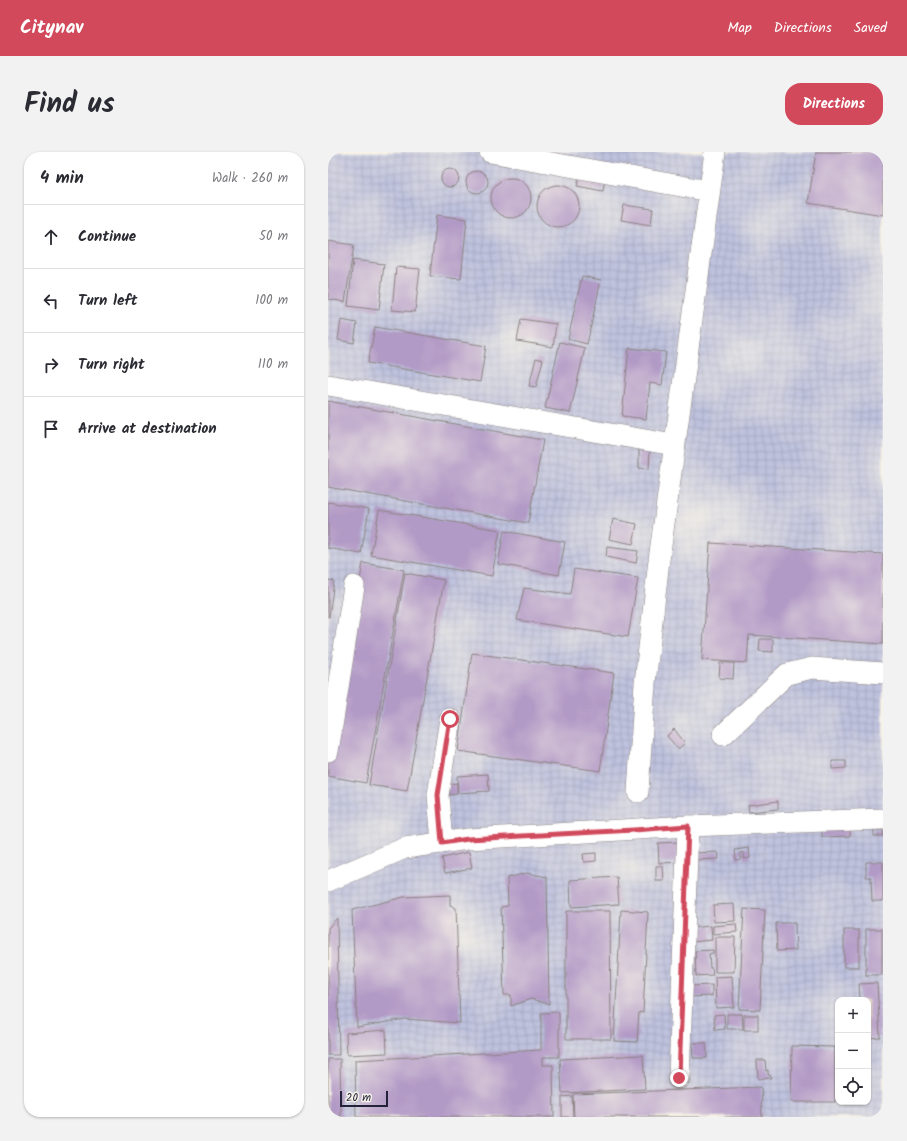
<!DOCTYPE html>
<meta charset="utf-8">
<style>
:root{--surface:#fff;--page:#f2f2f3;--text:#2b2b33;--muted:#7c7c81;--line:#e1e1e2;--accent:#d1495b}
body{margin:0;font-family:Kalam,sans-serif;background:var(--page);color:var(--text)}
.controls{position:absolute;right:12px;bottom:12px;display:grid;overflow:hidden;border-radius:8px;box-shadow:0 1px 3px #0004}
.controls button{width:36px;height:36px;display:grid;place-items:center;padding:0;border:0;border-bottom:1px solid var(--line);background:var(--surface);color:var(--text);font:20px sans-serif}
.scale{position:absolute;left:12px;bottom:10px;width:48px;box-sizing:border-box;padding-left:4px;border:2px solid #22223b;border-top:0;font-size:11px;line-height:14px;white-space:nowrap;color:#22223b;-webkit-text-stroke:3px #f7f3e8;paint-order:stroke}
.stop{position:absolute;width:12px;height:12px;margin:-9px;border:3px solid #d1495b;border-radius:50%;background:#fff}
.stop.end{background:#d1495b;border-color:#fff;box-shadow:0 1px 4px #0008}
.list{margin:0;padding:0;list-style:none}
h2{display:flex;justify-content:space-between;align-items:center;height:52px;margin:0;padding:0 16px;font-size:17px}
h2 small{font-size:13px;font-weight:400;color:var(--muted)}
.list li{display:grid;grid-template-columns:26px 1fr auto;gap:12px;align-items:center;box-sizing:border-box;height:64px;padding:0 16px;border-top:1px solid var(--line)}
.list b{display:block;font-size:15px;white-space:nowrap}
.list em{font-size:13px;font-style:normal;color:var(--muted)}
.icon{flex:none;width:22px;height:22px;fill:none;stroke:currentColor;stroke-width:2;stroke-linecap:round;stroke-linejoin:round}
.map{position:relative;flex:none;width:555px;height:965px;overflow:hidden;border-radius:16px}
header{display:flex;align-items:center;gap:24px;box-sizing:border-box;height:56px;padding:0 20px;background:var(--accent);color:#fff}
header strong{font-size:19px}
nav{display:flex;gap:22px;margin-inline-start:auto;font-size:14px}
.intro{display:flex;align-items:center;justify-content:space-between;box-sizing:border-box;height:96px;padding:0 24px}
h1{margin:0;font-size:28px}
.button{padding:10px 18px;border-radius:16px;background:var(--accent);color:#fff;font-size:14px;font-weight:700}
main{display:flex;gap:24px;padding:0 24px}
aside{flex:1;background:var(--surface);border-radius:16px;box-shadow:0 1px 3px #0004}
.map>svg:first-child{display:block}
.industrial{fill:url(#industrial-grid);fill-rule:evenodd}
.building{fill:#b29ac6}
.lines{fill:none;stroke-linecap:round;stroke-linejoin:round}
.minor-casing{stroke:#8a8282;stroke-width:22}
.minor{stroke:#fff;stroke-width:21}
.route{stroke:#d1495b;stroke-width:5}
</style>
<header>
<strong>Citynav</strong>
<nav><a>Map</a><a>Directions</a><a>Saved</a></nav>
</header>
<div class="intro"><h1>Find us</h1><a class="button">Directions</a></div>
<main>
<aside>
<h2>4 min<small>Walk · 260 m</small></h2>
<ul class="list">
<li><svg class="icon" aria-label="ahead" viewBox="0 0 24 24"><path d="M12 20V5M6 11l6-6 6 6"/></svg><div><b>Continue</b></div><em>50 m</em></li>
<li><svg class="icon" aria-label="left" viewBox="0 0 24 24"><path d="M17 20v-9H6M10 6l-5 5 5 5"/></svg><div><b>Turn left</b></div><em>100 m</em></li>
<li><svg class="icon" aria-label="right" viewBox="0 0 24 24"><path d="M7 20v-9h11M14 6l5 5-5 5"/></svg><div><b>Turn right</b></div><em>110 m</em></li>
<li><svg class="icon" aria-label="arrive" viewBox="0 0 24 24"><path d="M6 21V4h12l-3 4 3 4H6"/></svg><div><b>Arrive at destination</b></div></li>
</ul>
</aside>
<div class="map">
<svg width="555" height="965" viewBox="0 0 555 965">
<defs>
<pattern id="industrial-grid" width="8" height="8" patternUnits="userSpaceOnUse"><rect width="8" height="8" fill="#bfc2dd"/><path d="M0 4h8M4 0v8" fill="none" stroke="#a4a6bf"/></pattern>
</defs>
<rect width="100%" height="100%" fill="#f7f3e8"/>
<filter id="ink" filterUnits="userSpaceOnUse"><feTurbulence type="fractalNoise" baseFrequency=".025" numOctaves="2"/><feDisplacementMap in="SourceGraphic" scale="8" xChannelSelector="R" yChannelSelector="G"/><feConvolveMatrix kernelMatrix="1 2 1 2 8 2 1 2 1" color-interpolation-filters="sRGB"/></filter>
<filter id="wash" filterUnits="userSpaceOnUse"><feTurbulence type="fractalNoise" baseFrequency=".012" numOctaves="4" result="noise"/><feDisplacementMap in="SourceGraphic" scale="16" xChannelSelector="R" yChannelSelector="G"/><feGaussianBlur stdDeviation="0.9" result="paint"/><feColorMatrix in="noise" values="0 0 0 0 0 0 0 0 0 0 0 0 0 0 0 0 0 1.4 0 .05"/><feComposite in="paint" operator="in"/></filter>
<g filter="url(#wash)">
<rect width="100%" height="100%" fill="#f3e3c9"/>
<path class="industrial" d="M0 0H555V965H0ZM510 848H540V950H510Z"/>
<g id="blocks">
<g class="building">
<path d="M488 0H555V63L480 51Z"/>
<circle cx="122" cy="26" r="9"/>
<circle cx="149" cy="30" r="11"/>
<path d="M252 22 277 27 275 39 249 34Z"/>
<circle cx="183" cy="46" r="20"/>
<circle cx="230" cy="54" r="21"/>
<path d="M296 53 325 57 323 73 293 68Z"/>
<path d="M109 63 139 67 133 127 102 124Z"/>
<path d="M0 89 26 93 17 150 0 147Z"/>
<path d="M25 108 56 112 51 158 20 154Z"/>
<path d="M68 115 92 117 87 160 64 158Z"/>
<path d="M254 124 273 128 259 192 240 187Z"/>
<path d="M193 167 228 172 225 195 189 189Z"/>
<path d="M13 168 29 171 26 191 10 188Z"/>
<path d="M47 175 158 194 152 230 40 211Z"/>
<path d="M232 190 257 196 242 261 217 256Z"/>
<path d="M301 196 338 200 334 233 322 231 318 267 294 264Z"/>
<path d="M208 206 215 208 208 235 201 234Z"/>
<path d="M0 249 215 288 200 371 0 335Z"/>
<path d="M311 296H322L321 317 311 316Z"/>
<path d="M0 350 41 357 33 402 0 396Z"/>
<path d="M51 358 172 378 164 424 43 403Z"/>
<path d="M285 367 309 372 305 392 281 387Z"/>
<path d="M176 379 237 390 231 423 170 412Z"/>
<path d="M382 391 555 402V492L421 483 419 511 374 508Z"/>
<path d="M279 395 310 399 308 411 278 405Z"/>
<path d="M35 411 76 418 38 631 0 624V610Z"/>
<path d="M246 417 310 426 300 485 189 468 196 436 242 442Z"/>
<path d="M77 421 116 428 79 639 41 633Z"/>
<path d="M0 428 6 429 1 465H0Z"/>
<path d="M432 487H445V500L431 499Z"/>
<path d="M144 501 286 521 272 619 130 599Z"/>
<path d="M392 511H406L405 527 391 526Z"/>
<path d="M346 577 357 591 350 597 339 584Z"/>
<path d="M504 609H518V616L504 617Z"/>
<path d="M160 622 161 639 130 641 129 624Z"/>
<path d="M129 631V642L112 644V633Z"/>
<path d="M450 649V657L421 660 420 653Z"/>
<path d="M522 677V684L494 685V678Z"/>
<rect x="546" y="678" width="9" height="6"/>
<path d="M355 690V710L331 711 330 691Z"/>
<path d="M421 696 422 706 416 707V700L412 701 413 707 408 708 407 698Z"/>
<path d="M141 700 144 716 117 721 114 706Z"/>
<path d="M390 700 391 707 368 708 367 701Z"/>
<path d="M268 701V709L256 710 255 702Z"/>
<path d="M538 710H555V749H544L543 725H538Z"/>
<path d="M328 714H335L336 729H328Z"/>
<path d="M199 721 219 725 221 852 203 847 183 854V843H176L173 755 180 754 179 726Z"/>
<path d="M289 725 291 752 243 755 242 728Z"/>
<path d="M122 743V753L128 756 132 871 77 867 29 875 24 758 76 745Z"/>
<path d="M406 752 407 769 386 770 385 753Z"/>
<path d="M416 757 437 758 432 858 411 857Z"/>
<path d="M293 758 320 760 315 861 311 860 309 890 286 889Z"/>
<path d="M238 759H282L283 887H238Z"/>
<path d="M9 766 11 903H0V776Z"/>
<path d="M448 771H467L468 798 449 799Z"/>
<path d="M408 772 409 780 385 782V774Z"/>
<path d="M383 774 384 788 363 790 362 776Z"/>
<rect x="538" y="777" width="16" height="46"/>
<rect x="516" y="778" width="15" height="37"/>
<path d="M387 785H407L406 820H387Z"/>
<path d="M385 798V801L381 802 382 816H384L385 823 368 824 367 799Z"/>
<path d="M404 824 406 855 388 856 387 825Z"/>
<path d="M549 831 552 885 540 886V848H532L531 832Z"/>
<path d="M384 833V844L361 845V834Z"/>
<path d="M231 860V905H215V913H225L226 965H28L27 908 213 898V861Z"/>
<path d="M396 862 397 877 387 878 386 863Z"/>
<path d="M399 862H414L415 877H399Z"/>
<rect x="416" y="863" width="14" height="15"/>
<path d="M58 878 59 901 19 903 18 881Z"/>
<path d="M364 891H378L379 906H365Z"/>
<path d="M464 894 507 895V950H463Z"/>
<path d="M315 903 317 937 234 941 232 907Z"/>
<path d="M0 907H12L13 965H0Z"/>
<path d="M429 908H437L438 919 440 918V923H442L443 926 430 927Z"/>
<path d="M433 935 434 965H246L245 942Z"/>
<path d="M244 944 245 965H234V945Z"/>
</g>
</g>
</g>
<g filter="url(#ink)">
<use href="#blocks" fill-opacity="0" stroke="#8a8282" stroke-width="1"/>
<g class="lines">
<g class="minor-casing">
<g id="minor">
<path d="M162 0 381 39"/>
<path d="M0 233 346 293"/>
<path d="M395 583 459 522 484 516 555 521"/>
<path d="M0 599 26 434"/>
<path d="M310 640 317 531 331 408 387 0"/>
<path d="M114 691 110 643 122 567"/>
<path d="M0 729 77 696 140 687 360 674 555 667"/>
<path d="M351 926 360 674"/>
</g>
</g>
<use href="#minor" class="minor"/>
</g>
</g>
<g class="lines" filter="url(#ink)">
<path class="route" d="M122 567 110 643 114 691 140 687 306 678 360 674 351 926"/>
</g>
</svg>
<div class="controls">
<button>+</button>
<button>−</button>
<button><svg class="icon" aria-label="locate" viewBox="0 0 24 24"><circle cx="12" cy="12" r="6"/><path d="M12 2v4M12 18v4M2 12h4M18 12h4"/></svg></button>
</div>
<div class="scale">20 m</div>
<div class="stop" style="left:122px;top:567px"></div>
<div class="stop end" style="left:351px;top:926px"></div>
</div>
</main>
